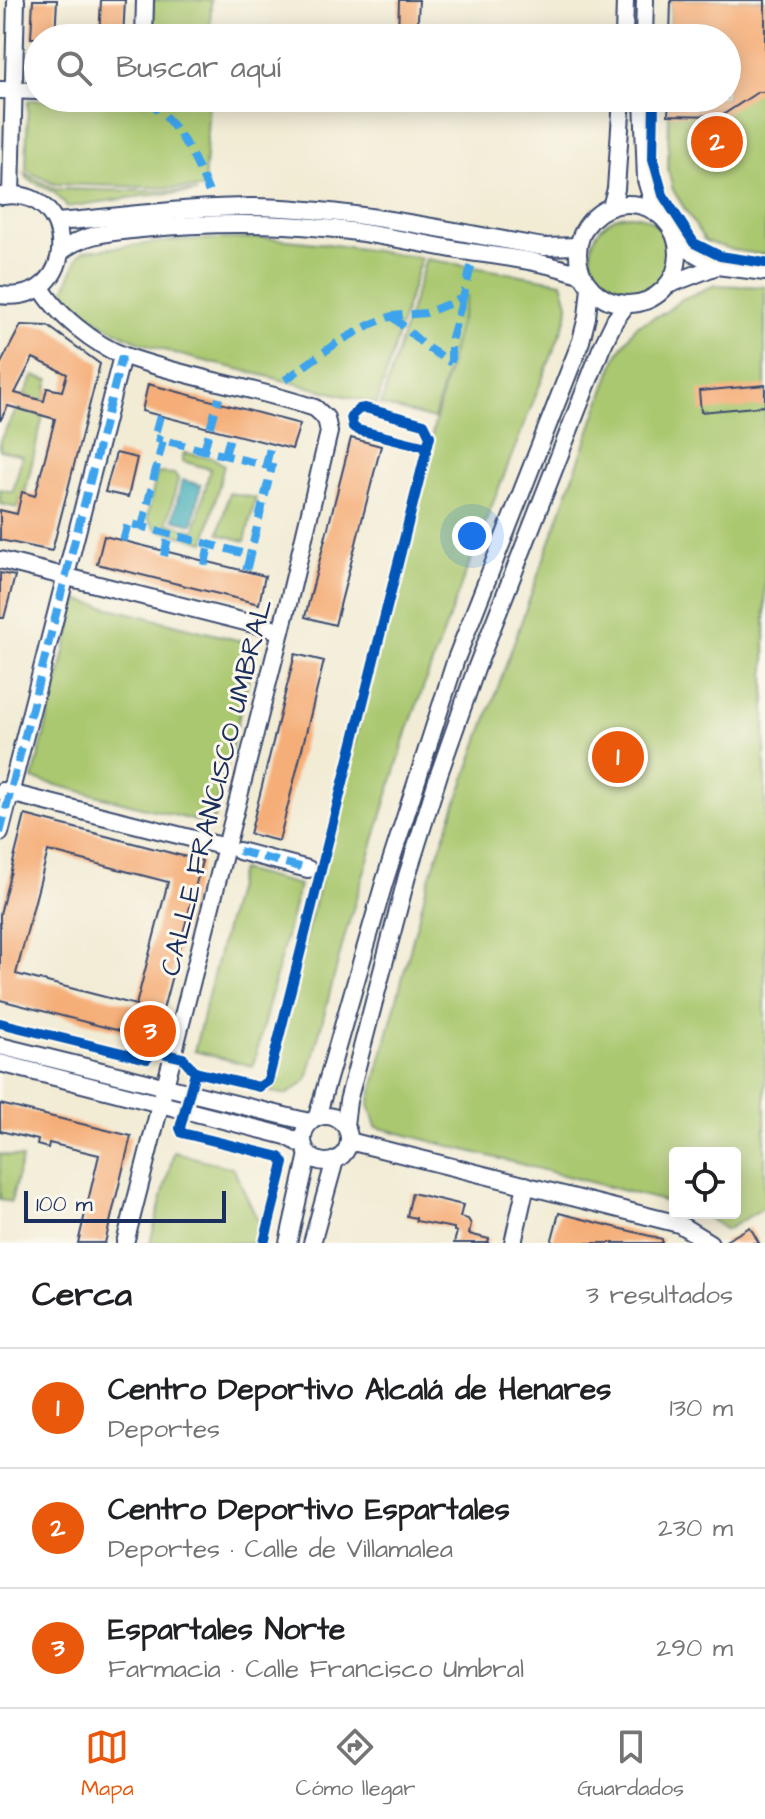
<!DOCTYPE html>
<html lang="es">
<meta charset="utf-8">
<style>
:root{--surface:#fff;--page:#f6f6f6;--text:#202124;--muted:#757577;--line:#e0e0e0;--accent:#ea580c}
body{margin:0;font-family:"Architects Daughter",sans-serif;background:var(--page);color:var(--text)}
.controls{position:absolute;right:24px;bottom:24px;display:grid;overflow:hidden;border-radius:8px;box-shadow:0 4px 20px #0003}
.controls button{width:72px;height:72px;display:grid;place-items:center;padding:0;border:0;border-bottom:2px solid var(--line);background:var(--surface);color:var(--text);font:40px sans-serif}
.scale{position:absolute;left:24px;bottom:20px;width:202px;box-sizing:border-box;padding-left:8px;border:4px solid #1b2f5e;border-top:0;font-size:22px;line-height:28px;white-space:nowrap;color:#1b2f5e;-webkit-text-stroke:6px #fbf7ec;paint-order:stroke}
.you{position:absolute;left:472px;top:536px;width:28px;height:28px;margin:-20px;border:6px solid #fff;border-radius:50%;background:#1a73e8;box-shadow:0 0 0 12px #1a73e833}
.badge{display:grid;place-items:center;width:52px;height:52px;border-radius:50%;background:var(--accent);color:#fff;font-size:26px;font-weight:700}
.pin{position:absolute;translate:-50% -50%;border:4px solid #fff;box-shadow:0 2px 8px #0006}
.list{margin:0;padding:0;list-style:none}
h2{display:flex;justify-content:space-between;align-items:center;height:104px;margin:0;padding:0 32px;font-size:34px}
h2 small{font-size:26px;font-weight:400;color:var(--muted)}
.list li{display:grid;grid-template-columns:52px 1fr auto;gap:24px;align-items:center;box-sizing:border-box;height:120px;padding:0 32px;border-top:2px solid var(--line)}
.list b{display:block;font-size:30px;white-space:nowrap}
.list p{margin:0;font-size:26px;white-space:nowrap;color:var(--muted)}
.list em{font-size:26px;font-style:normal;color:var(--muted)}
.icon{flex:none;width:44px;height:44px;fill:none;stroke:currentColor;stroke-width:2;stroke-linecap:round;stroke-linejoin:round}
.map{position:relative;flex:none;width:765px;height:1243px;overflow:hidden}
.search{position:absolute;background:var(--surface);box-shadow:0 4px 20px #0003;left:24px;right:24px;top:24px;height:88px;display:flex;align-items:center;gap:20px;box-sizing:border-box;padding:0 28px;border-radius:44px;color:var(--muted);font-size:30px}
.sheet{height:464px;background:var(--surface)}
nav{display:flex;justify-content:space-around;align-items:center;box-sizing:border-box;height:112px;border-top:2px solid var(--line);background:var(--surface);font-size:22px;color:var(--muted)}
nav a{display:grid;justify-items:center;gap:4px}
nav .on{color:var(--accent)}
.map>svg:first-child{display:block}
.green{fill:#aac86f;stroke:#627c66;stroke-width:2}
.water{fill:#3babb7;stroke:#2b6d8a;stroke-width:2}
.building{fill:#f5ae78;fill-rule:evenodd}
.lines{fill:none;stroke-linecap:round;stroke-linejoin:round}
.minor-casing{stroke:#3b4b70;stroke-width:20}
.minor{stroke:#fff;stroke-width:16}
.quiet{stroke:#3da3ed;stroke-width:8;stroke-dasharray:16 8;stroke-linecap:butt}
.cycleway-casing{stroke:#fbf7ec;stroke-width:15}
.cycleway{stroke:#0057b8;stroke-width:10}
.labels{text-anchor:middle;stroke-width:6;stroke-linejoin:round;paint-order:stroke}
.street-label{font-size:28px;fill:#1b2f5e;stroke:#fbf7ec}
</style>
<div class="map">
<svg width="765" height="1243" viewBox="0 0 765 1243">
<rect width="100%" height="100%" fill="#fbf7ec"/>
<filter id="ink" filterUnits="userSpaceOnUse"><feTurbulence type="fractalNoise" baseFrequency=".0125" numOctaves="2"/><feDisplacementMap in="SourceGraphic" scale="16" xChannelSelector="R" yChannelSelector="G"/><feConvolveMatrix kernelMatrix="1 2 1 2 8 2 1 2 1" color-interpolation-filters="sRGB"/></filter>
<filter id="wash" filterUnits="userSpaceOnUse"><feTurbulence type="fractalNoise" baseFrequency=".006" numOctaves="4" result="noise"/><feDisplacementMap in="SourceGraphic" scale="32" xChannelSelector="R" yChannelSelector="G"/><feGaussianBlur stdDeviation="1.8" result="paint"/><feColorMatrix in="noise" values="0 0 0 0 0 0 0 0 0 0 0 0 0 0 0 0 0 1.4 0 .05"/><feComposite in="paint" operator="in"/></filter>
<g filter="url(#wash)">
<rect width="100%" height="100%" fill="#f2ecd5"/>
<g class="green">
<path d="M153 0H211L210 38H152Z"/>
<path d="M671 0H765V255L733 250 705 241 673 190 668 170 669 98H727V38H670Z"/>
<path d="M151 98H209L204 189 54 184 26 170 28 100 148 103Z"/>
<path d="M25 173 54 189 197 192 143 196 67 207 55 193 28 179Z"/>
<circle cx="630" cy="254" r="39"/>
<path d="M267 238 328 244 421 258 377 404C334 393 290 382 246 371 182 355 110 344 64 291L79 255 84 251 180 240Z"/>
<path d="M426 259 562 282 568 304 567 317 473 553 408 729 345 935 307 1080 287 1095 267 1091 467 295 434 419 381 405Z"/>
<path d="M715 285 765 287V1207L726 1230 701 1213H735V1153H675V1204L376 1127 369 1104 428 882 617 355 636 326 664 313 682 299Z"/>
<path d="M34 376 49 380 44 401 24 395Z"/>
<path d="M17 409 43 416 25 493H22L18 508 0 504V489L13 492 22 456 0 450V440Z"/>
<path d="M184 453 213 458 224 465 205 542 156 529 147 518 157 473 175 474 178 479 167 523 195 531 210 469 182 461Z"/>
<path d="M229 493 256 498 245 541 219 534Z"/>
<path d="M78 600 257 645 212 825 33 779Z"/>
<path d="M240 870 299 885 253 1066 194 1051Z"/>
<path d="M174 1152 233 1168 260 1225 256 1243H150Z"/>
<path d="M0 1154 22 1158 11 1202 0 1199Z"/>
</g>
<path class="water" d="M182 480 201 485 193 524 173 519Z"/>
<g id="blocks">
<g class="building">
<path d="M33 0H57L55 38H31Z"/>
<path d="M101 0H125L123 38H99Z"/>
<path d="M399 0H419L417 38H398Z"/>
<path d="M671 0H765V92H758L721 116 668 115 669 98H727V38H670Z"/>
<path d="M21 325 48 326 100 364 52 551 0 540V510L17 514 22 492 35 496 55 419 8 406 0 421V365ZM33 358 67 374 62 391 47 388 44 401 15 393Z"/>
<path d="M148 384 300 424 292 449 142 411Z"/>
<path d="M765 385V406L701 412 699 391Z"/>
<path d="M351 438 381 446 335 625 305 617Z"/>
<path d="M116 453 137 458 128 497 105 492Z"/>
<path d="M104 536 265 576 259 604 97 564Z"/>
<path d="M0 573 15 576 4 618H0Z"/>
<path d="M295 654 324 661 279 841 250 834Z"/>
<path d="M25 815 202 861 155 1040 0 1000V914ZM48 851 168 882 136 1005 16 974Z"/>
<path d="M0 1104 131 1136 105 1243H78L99 1155 49 1143 48 1148 37 1145 38 1140 0 1131Z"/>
<path d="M412 1193 463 1205 460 1217 468 1219 471 1224 469 1234 489 1239 488 1243H454L457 1232 454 1231V1228L416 1221V1218L407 1216Z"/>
<path d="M559 1213 662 1239V1243H551Z"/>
<path d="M750 1227 759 1243H722Z"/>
</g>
</g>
</g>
<g filter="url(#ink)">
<use href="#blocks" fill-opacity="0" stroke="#3b4b70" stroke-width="2"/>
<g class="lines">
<g class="minor-casing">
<g id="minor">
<path d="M144 38 145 0"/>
<path d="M624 38 625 0"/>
<path d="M644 38 645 0"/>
<path d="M0 90 38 91"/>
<path d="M643 98 646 180 656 213"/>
<path d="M11 194 16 0"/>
<circle cx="628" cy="254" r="50"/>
<path d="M611 207 616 189 622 98"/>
<path d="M56 222C121 217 186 207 252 207 348 208 449 231 544 247L578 246"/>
<path d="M677 243 717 266 765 272"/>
<path d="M61 252C82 233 114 232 141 229 203 223 263 222 324 228 370 232 417 243 463 251 503 257 544 261 582 275"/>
<path d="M668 285 717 266"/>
<path d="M41 287C55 313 96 346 125 356 187 378 253 387 315 408L326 418 329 432 290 596 125 1243"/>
<path d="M0 295C82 306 78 184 2 196"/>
<path d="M0 560 281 631"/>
<path d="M2 791 226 847"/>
<path d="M0 833 122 356"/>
<path d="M239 851 308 869"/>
<path d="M0 1046 309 1122"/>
<path d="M0 1063 286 1136 303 1145"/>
<circle cx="326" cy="1139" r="23"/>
<path d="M317 1117 384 883 456 659 581 341 587 317 590 287"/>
<path d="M345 1125 348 1101 407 876 439 774 476 669 601 349 615 320 626 305"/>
<path d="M349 1141 679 1224 710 1243"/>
<path d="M288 1243 308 1154"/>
<path d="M312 1243 335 1160"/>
<path d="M513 1243 526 1185"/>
</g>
</g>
<use href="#minor" class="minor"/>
<g class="quiet">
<path d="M147 100C178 123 196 159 210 195"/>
<path d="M392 316 425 346 451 363"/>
<path d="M451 363V341L463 298"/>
<path d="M285 380 335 344 369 325 392 316 426 313 463 298 472 263"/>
<path d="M160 416 154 438 163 440"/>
<path d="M204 450 219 398"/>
<path d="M225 455 231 434"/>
<path d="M266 465 271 444"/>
<path d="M142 527 163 440 272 467 250 555"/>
<path d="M123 541 128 523 250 555 246 571"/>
<path d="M164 556 169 534"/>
<path d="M205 565 209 544"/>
<path d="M0 833 122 356"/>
<path d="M239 851 308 869"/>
</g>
<g class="cycleway-casing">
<g id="cycleway">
<path d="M654 98 653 159 663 195 694 243 720 256 765 263"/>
<path d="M0 1023 147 1059 153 1051 183 1058 195 1072 259 1087 268 1081 430 436 424 424 365 408 359 409 351 416 353 427 358 430 427 447"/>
<path d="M195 1072 180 1128 182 1133 280 1157 284 1163 264 1243"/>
</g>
</g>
<use href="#cycleway" class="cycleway"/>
</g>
</g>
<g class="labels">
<g class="street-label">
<text transform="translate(215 787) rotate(-76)" y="10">CALLE FRANCISCO UMBRAL</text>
</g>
</g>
</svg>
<div class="controls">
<button><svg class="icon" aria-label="locate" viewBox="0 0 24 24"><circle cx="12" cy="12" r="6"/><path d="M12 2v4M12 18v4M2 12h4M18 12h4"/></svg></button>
</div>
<div class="scale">100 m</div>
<div class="you"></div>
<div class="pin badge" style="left:618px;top:757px">1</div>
<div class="pin badge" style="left:717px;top:142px">2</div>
<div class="pin badge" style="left:150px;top:1031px">3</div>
<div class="search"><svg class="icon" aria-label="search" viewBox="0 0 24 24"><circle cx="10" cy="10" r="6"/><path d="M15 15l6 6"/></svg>Buscar aquí</div>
</div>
<section class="sheet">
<h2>Cerca<small>3 resultados</small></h2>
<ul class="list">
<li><span class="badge">1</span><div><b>Centro Deportivo Alcalá de Henares</b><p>Deportes</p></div><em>130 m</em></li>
<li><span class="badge">2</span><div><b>Centro Deportivo Espartales</b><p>Deportes · Calle de Villamalea</p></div><em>230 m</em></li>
<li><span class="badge">3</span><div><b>Espartales Norte</b><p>Farmacia · Calle Francisco Umbral</p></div><em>290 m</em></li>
</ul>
</section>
<nav>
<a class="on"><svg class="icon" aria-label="map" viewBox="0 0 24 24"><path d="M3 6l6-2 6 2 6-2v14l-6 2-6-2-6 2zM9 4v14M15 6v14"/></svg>Mapa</a>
<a><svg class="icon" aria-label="directions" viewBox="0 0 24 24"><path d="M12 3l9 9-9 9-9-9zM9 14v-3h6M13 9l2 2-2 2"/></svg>Cómo llegar</a>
<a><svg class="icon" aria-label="saved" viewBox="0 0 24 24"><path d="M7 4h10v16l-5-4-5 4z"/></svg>Guardados</a>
</nav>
